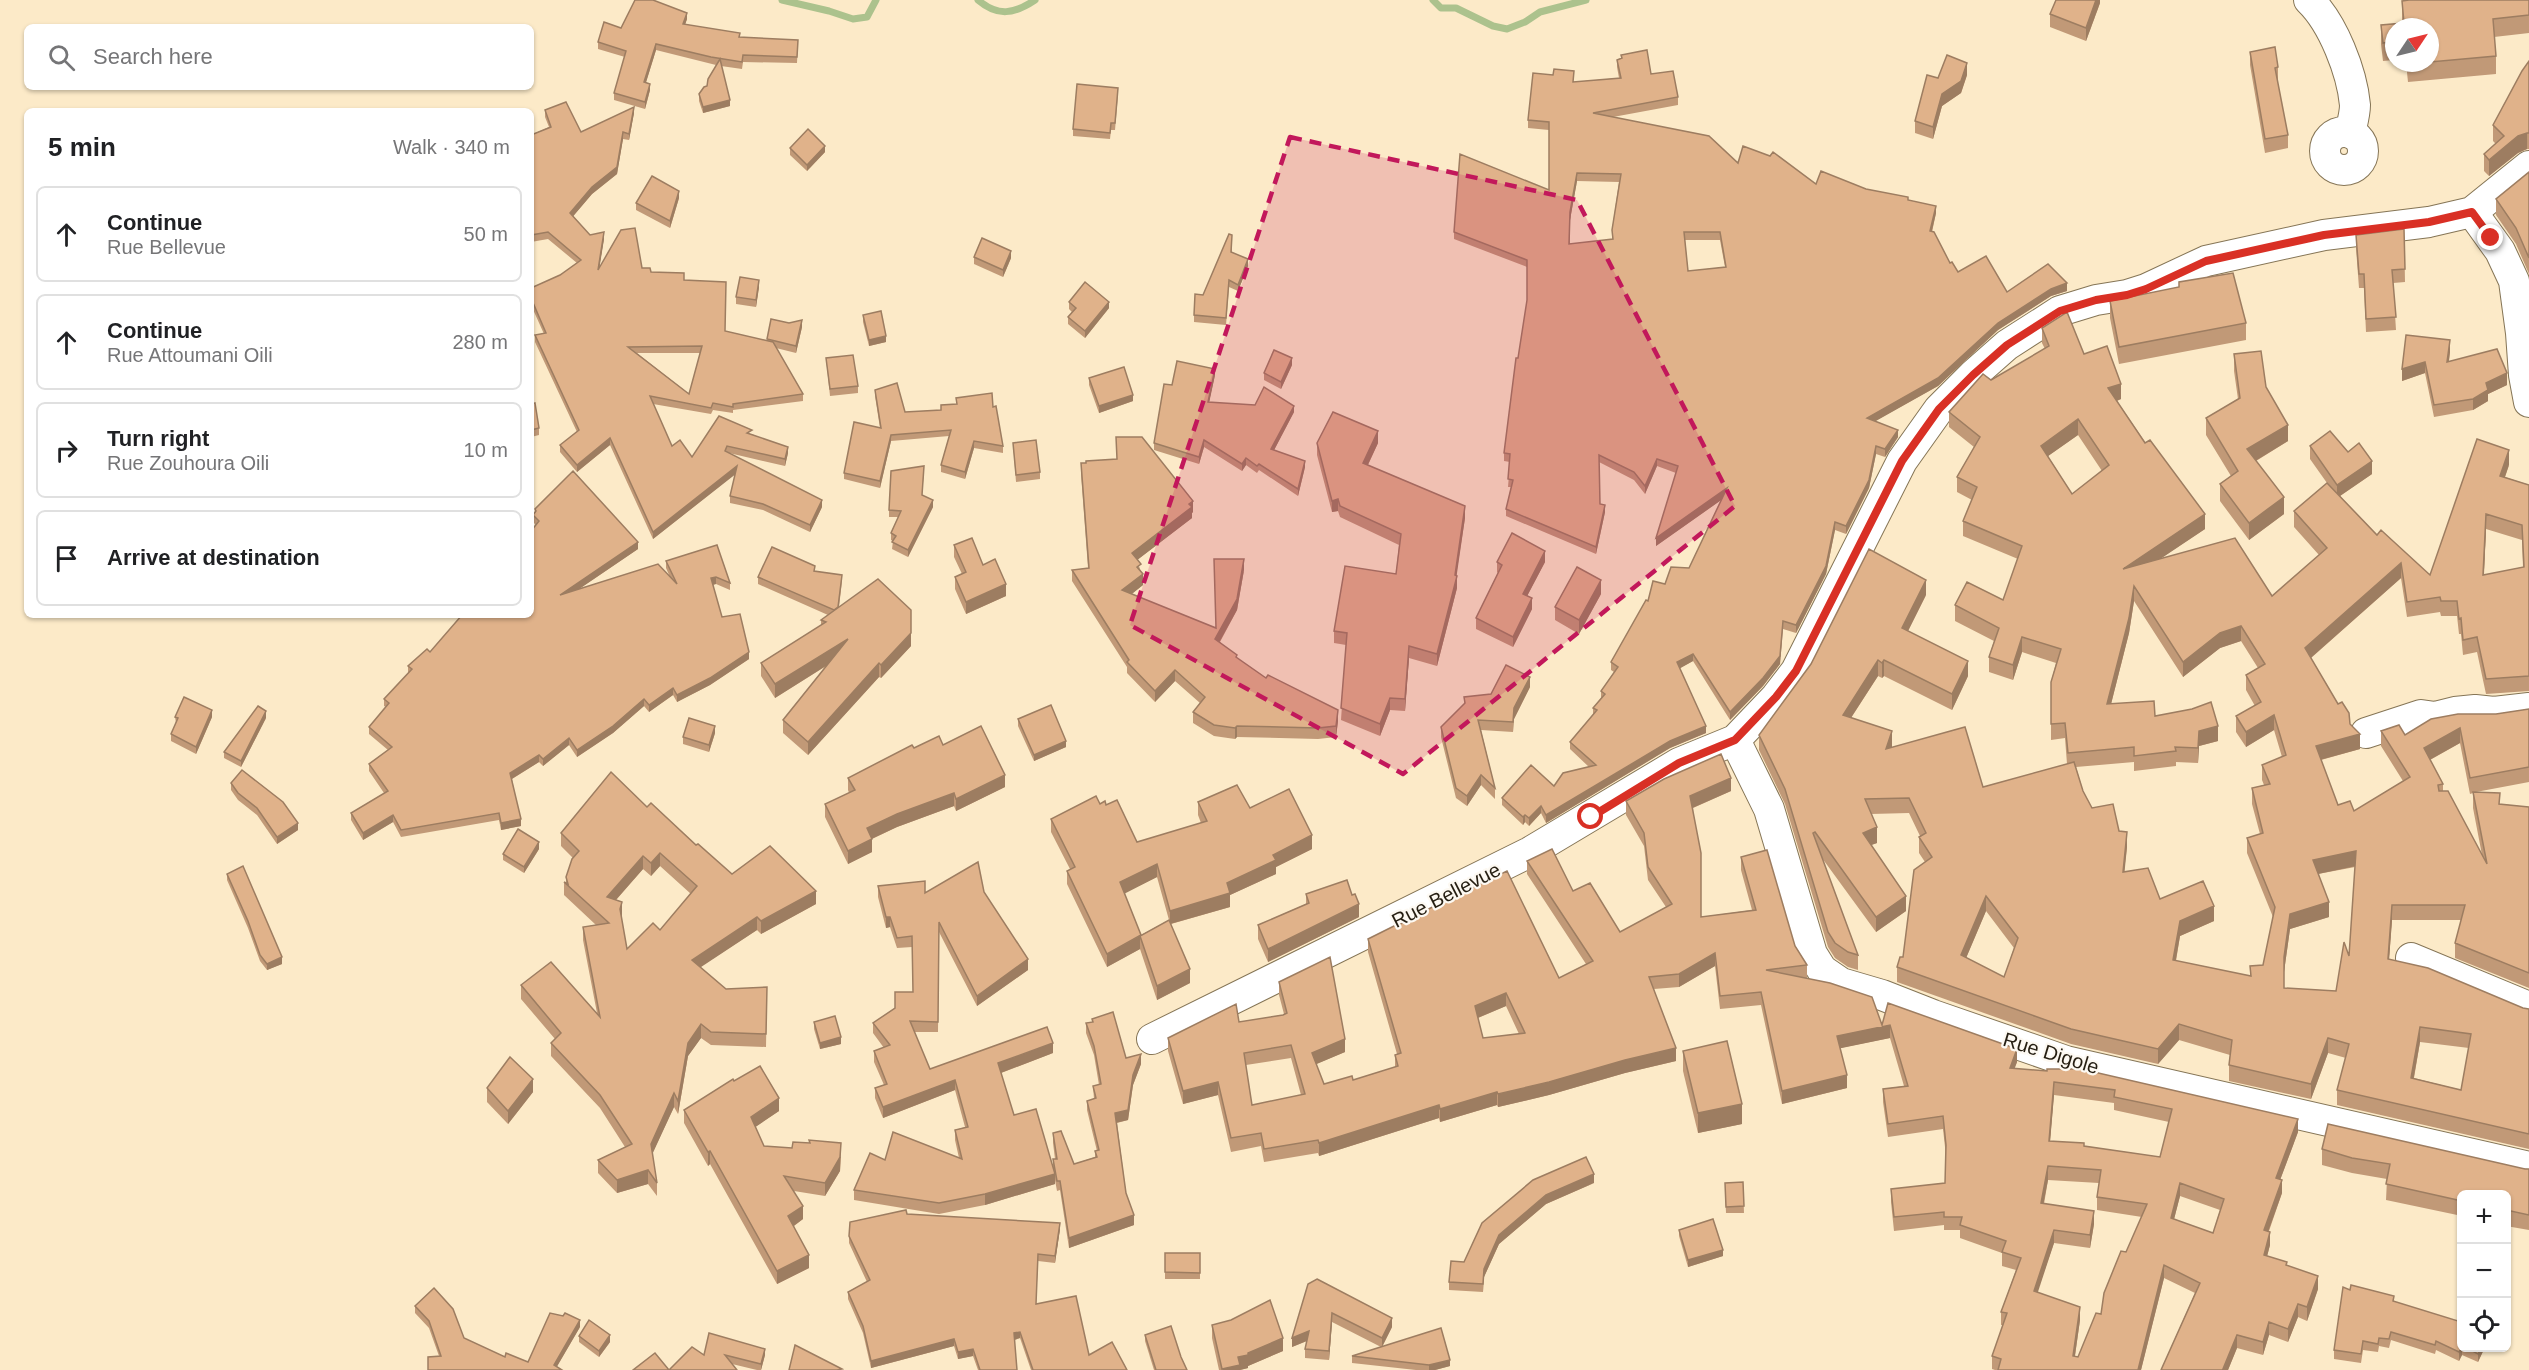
<!DOCTYPE html>
<meta charset="utf-8">
<style>
:root{--surface:#fff;--page:#f6f6f6;--text:#202124;--muted:#757577;--line:#e0e0e0}
body{margin:0;font-family:Helvetica,sans-serif;background:var(--page);color:var(--text)}
.controls{position:absolute;right:18px;bottom:18px;display:grid;overflow:hidden;border-radius:9px;box-shadow:0 2px 4px #0004}
.controls button{width:54px;height:54px;display:grid;place-items:center;padding:0;border:0;border-bottom:2px solid var(--line);background:var(--surface);color:var(--text);font:30px sans-serif}
.compass{position:absolute;left:2385px;top:18px;width:54px;height:54px;border-radius:50%;background:var(--surface);box-shadow:0 2px 4px #0004;rotate:55deg}
.stop{position:absolute;width:18px;height:18px;margin:-14px;border:4px solid #d93025;border-radius:50%;background:#fff}
.stop.end{background:#d93025;border-color:#fff;box-shadow:0 2px 6px #0008}
.list{margin:0;padding:0;list-style:none}
h2{display:flex;justify-content:space-between;align-items:center;height:78px;margin:0;padding:0 24px;font-size:26px}
h2 small{font-size:20px;font-weight:400;color:var(--muted)}
.list li{display:grid;grid-template-columns:39px 1fr auto;gap:18px;align-items:center;box-sizing:border-box;height:96px;margin:0 12px 12px;padding:0 12px;border:2px solid var(--line);border-radius:9px}
.list b{display:block;font-size:22px;white-space:nowrap}
.list p{margin:0;font-size:20px;white-space:nowrap;color:var(--muted)}
.list em{font-size:20px;font-style:normal;color:var(--muted)}
.icon{flex:none;width:33px;height:33px;fill:none;stroke:currentColor;stroke-width:2;stroke-linecap:round;stroke-linejoin:round}
.map{position:relative;flex:none;width:2529px;height:1370px;overflow:hidden}
.search{position:absolute;background:var(--surface);box-shadow:0 2px 4px #0004;left:24px;top:24px;width:510px;height:66px;display:flex;align-items:center;gap:15px;box-sizing:border-box;padding:0 21px;border-radius:9px;color:var(--muted);font-size:22px}
.panel{position:absolute;background:var(--surface);box-shadow:0 2px 4px #0004;left:24px;top:108px;width:510px;height:510px;border-radius:9px}
.map>svg:first-child{display:block}
.lines{fill:none;stroke-linecap:round;stroke-linejoin:round}
.stream{stroke:#acc28d;stroke-width:7}
.minor-casing{stroke:#857556;stroke-width:32}
.minor{stroke:#fff;stroke-width:30}
.wall{fill:#c19977;fill-rule:evenodd}
.shaded-wall{fill:#9d7d61}
.building{fill:#e0b28a;stroke:#9d7d61;stroke-width:1.5;fill-rule:evenodd}
.route{stroke:#d93025;stroke-width:8}
.marked{fill:#c2185b;fill-opacity:0.2;stroke:#c2185b;stroke-width:4.5;stroke-dasharray:12 8;stroke-linejoin:round}
.labels{text-anchor:middle;stroke-width:4.5;stroke-linejoin:round;paint-order:stroke}
.street-label{font-size:20px;fill:#251e12;stroke:#fdf9f2}
</style>
<div class="map">
<svg width="2529" height="1370" viewBox="0 0 2529 1370">
<rect width="100%" height="100%" fill="#fceac8"/>
<g class="lines">
<g class="stream">
<path d="M782 0 829 11 853 19 867 17 876 0"/>
<path d="M978 0C998 17 1014 14 1035 0"/>
<path d="M1433 0 1441 8H1456L1493 26 1507 29 1525 22 1540 12 1586 0"/>
</g>
<g class="minor-casing">
<g id="minor">
<path d="M2309 0C2333 23 2352 72 2355 105 2355 114 2352 124 2350 133"/>
<circle cx="2344" cy="151" r="19"/>
<path d="M2472 212 2500 251 2514 281 2521 333 2524 375 2529 402"/>
<path d="M2366 733 2421 715 2435 717 2455 712 2475 710 2494 712 2529 708"/>
<path d="M1735 740 1769 809 1812 954 1822 970 1841 983 1882 995 1933 1015 2066 1061 2529 1167"/>
<path d="M2411 958 2529 1007"/>
<path d="M1152 1039 1530 852 1679 763 1735 740 1776 697 1796 671 1902 461 1939 409 1973 375 2007 345 2060 311 2096 300 2127 295 2146 289 2206 261 2324 235 2429 222 2472 212 2529 166"/>
</g>
</g>
<use href="#minor" class="minor"/>
</g>
<g class="wall">
<path d="M2100 0V3L2086 41 2050 27V14Z"/>
<path d="M2529 0V33L2494 37 2496 56V74L2408 82 2406 63H2430V27H2394V60L2383 61 2381 44V25L2402 23V1Z"/>
<path d="M687 19 685 24 740 38 798 40 797 63 743 62 742 69 721 66 730 106 703 113 699 101V94L707 86 716 65 656 50 646 82 650 90 645 109 614 100V93L625 57 598 49V42L621 28Z"/>
<path d="M2250 52 2278 67V81H2277L2288 135V148L2265 153 2250 65Z"/>
<path d="M1621 55 1651 74 1678 97V105L1613 117 1738 163 1816 184 1866 189 1908 200 1936 213 1932 232 1950 263 1958 272 2007 292 2067 291 2051 296 1998 330 1938 386 1875 421 1898 437 1885 457 1876 454 1869 488 1846 534 1835 530 1826 574 1796 633 1783 629 1780 664 1763 686 1732 718 1730 720 1693 661 1680 668 1706 733 1670 748 1546 823 1541 813 1529 826 1525 822 1523 825 1502 805V798L1554 786 1589 767 1570 749V742L1593 715V708L1601 698V691L1614 672 1611 670V662L1648 601 1665 584 1689 568 1721 500 1656 546 1676 473 1657 466 1645 494 1634 480 1599 462 1600 504 1605 512 1596 554 1506 516V509L1511 487H1508L1510 462 1504 461V453L1527 300V267L1454 239V232L1549 190V130L1528 128V120L1573 82 1619 78 1617 67V60L1621 59ZM1577 181 1619 182 1612 230V240L1570 244V220ZM1685 240H1720L1725 267 1688 271Z"/>
<path d="M2529 61V149H2527L2518 153 2489 176 2484 171V154L2496 144 2493 141V125Z"/>
<path d="M1967 75 1961 93 1942 106 1933 139 1915 133V121L1938 78Z"/>
<path d="M1118 95 1115 130H1111L1110 139 1073 136V129Z"/>
<path d="M545 110 581 132 634 113 629 140 623 139 617 174 592 194 573 216 590 235 604 239 599 267 642 268 651 272 684 280 725 331 767 341 771 319 802 327 796 353 776 348 803 394V401L733 410V413L713 410 711 414 653 404 672 446 692 457 752 434 788 453 785 466 729 453 822 507 810 532 763 510 730 503V496L735 474 653 539 610 445 577 472 560 452V445L577 432 535 342V335L544 334 531 305V288L560 275 577 263 548 239 531 242V135L549 127 545 117ZM637 353H700L689 394Z"/>
<path d="M790 148 825 152 807 171 790 155Z"/>
<path d="M2529 172V274L2516 244 2496 215V199Z"/>
<path d="M679 198 670 228 636 210V203Z"/>
<path d="M2404 229 2405 282 2393 283 2396 330 2366 332 2364 288H2359L2356 248V235Z"/>
<path d="M1232 242V252L1248 266 1238 291 1229 287 1226 325 1194 322V315L1203 295Z"/>
<path d="M974 257 1011 258 1003 277 974 264Z"/>
<path d="M2179 282 2246 323V340L2119 364 2110 318V301L2179 287Z"/>
<path d="M759 287 756 307 736 304V297Z"/>
<path d="M1069 302 1109 308 1085 338 1068 324V317L1072 312 1069 309Z"/>
<path d="M863 315 886 342 869 346 863 322Z"/>
<path d="M2042 328 2084 354 2121 399 2117 401 2205 529 2161 558 2272 596 2319 555 2294 527V511L2327 483 2310 459V446L2348 452 2372 474 2340 496 2377 535 2430 575 2509 465 2505 477 2529 485V691L2486 694 2477 652 2463 655 2461 634H2459L2457 616H2441L2440 612 2407 617 2401 578 2311 658 2350 724 2360 749 2321 760 2338 805 2354 811 2403 781 2381 746V731L2405 735 2496 714 2529 709V782L2476 792 2500 804 2529 807V988L2455 958V943L2461 920H2392L2389 959 2523 1008 2529 1009V1149L2337 1105V1090L2346 1058 2328 1053 2311 1099 2229 1081V1065L2230 1055 2179 1040 2158 1064 2071 1044 1897 982V967L1903 957 1925 862 1919 853V837L1920 836 1909 813 1871 814 1877 843 1871 845 1906 911 1876 932 1822 858 1858 955V970L1848 967 1835 958 1828 947 1785 804 1759 750V735L1926 595 1908 631 1968 676 1952 710 1884 676 1882 678 1878 676 1851 718 1892 747V748L1983 787 2067 764 2065 738 2051 740V682L2056 663 2022 652 2013 680 1989 672V657L1994 641 1955 621V605L2003 600 2018 559 1963 536V521L1972 500 1957 492V477L1974 447 1949 427V412L1991 380 2045 349 2042 343ZM2078 435 2102 471 2072 494 2048 456ZM2486 529 2522 540 2523 567 2484 575ZM2134 601 2183 677 2220 648 2241 641 2258 668 2246 675V690L2255 706 2236 716V732L2246 747 2274 730 2282 757 2262 765V780L2264 785 2252 788V804L2260 834 2247 838V853L2273 917 2263 965 2250 966V976L2176 961 2180 936 2214 921 2160 899 2124 872 2127 847 2119 831 2092 808 2083 791 2076 767 2134 762V771L2176 766V762L2198 763 2199 746 2218 741 2155 716 2111 704 2129 633ZM2460 743 2470 794 2473 793V808L2482 855 2443 791V784L2430 760ZM2355 867 2349 956 2336 991 2284 988V972L2290 929 2329 917 2318 874ZM1986 911 2014 948 2004 977 1966 958ZM2420 1042 2469 1048 2461 1090 2414 1078Z"/>
<path d="M2450 352 2449 361 2507 385 2488 394V401L2473 410 2434 417 2425 373 2402 381V369Z"/>
<path d="M2234 354 2266 387 2288 441 2256 461 2284 514 2249 540 2220 501V484L2231 476 2206 435V418L2238 399 2234 371Z"/>
<path d="M826 358 858 386V393L830 396Z"/>
<path d="M1292 365 1281 389 1264 380V373Z"/>
<path d="M1215 375 1209 402 1294 412 1274 450 1305 467 1298 496 1259 470 1257 473 1246 465 1242 471 1204 447 1199 464 1154 450V443L1172 385Z"/>
<path d="M1089 378 1133 401 1099 413 1089 385Z"/>
<path d="M875 390 905 412 993 407 1003 446V453L974 448 965 479 941 472V465L949 436 891 441 880 488 844 479V473L880 428 875 396Z"/>
<path d="M531 404 539 428V435L531 437Z"/>
<path d="M1013 443 1040 472V479L1016 482Z"/>
<path d="M1317 443H1378L1368 465 1465 518 1456 576 1457 588 1437 666 1409 658 1405 711 1390 710 1380 736 1341 720 1346 645 1334 643V631L1396 574 1399 545 1340 517 1338 511 1332 512 1317 455Z"/>
<path d="M1081 463 1193 512 1192 513V518L1137 560 1141 572 1143 585 1131 594 1216 628 1244 570 1237 610 1220 642 1237 658 1266 678 1338 721 1336 737 1318 739 1237 737 1235 739 1214 736 1193 723V712L1200 703 1175 681 1155 702 1127 673V667L1072 581V570L1088 568 1081 474Z"/>
<path d="M924 472 922 495 933 507 908 557 892 549 893 541 891 540V533L898 517H889V510Z"/>
<path d="M535 509 638 549 579 589 670 577 666 568V561L717 545 730 583V590L716 584 713 585 722 617 749 659 710 685 677 702 673 695 649 712 644 706 613 733 577 757 569 745 543 766 539 762 512 779 521 826 501 830 499 820 401 837 393 822 363 840 351 820V813L384 793 369 771V764L388 750 369 734V727L386 707 384 706V699L408 673V666L430 652 531 615 536 525 533 522V515L535 513Z"/>
<path d="M954 545 983 565 1006 596 966 614 955 589V577L962 574 954 557Z"/>
<path d="M1497 562H1545L1527 596 1532 609 1513 647 1476 629V618L1498 573 1497 572Z"/>
<path d="M815 571 842 581 839 607 911 646 881 678 879 677 808 755 783 733V720L826 666 775 698 761 676V663L821 626V620L828 615 758 584V577Z"/>
<path d="M1601 594 1579 634 1555 620V607Z"/>
<path d="M1530 687 1514 719 1513 732 1481 730 1495 788V799L1481 785 1467 806 1456 798 1441 737V727L1464 704V697L1491 694Z"/>
<path d="M175 717H212L196 754 171 741V734L176 723Z"/>
<path d="M266 718 241 767 224 758V752Z"/>
<path d="M1018 719 1066 747 1034 761 1018 726Z"/>
<path d="M715 733 709 752 683 744V737Z"/>
<path d="M943 745 1005 787 956 811 954 806 897 827 872 839V852L848 864 825 817V804L849 793 848 790V778L914 748Z"/>
<path d="M231 783 298 830 277 844 257 815 238 800 231 790Z"/>
<path d="M1731 791 1693 808 1701 917 1752 910 1741 870V857L1807 965V978L1882 1025 1888 1003 2017 1062 2014 1069 2047 1071 2298 1132 2280 1180 2282 1193 2269 1231 2270 1245 2267 1256 2287 1266 2318 1289 2307 1321 2298 1317 2288 1342 2269 1335 2263 1355 2237 1348 2228 1370H2161L2195 1293 2164 1278 2141 1370H1995L1992 1369V1356L2003 1325H2001V1312L2016 1270 2002 1266V1253L1960 1238V1230H1944V1225L1894 1231 1891 1202V1189L1945 1183 1946 1156 1943 1129 1888 1137 1883 1102V1089L1904 1086 1890 1038 1840 1048 1847 1088 1782 1104 1761 1005 1720 1009 1715 966 1679 987 1654 989 1676 1061 1625 1073 1549 1095 1498 1107 1497 1105 1440 1122 1439 1118 1319 1156 1318 1153 1264 1162 1261 1146 1231 1152 1218 1095 1183 1104 1168 1051V1038L1239 1022 1283 1015 1284 1014 1279 995V982L1345 1052 1316 1064 1324 1084 1353 1080 1395 1067V1055L1397 1054 1368 952V939L1414 920V916L1559 978 1586 964 1527 874V861L1573 891 1620 932 1666 907 1648 880 1644 846 1626 815V801ZM1506 1006 1519 1034 1483 1038 1478 1018ZM1291 1058 1301 1095 1252 1105 1246 1065ZM2054 1095 2114 1103V1110L2169 1122 2160 1157 2050 1141ZM2048 1180 2099 1183 2097 1197V1210L2142 1217 2101 1314 2078 1357 2075 1356 2080 1320 2037 1292 2054 1243 2090 1248 2094 1224 2044 1204ZM2180 1196 2220 1210 2213 1233 2174 1219Z"/>
<path d="M1198 802 1250 808 1312 849 1276 867V874L1230 895V907L1171 924 1190 983 1157 1000 1140 949 1107 967 1067 884V871L1070 869 1051 832V819L1100 804 1106 805 1137 842 1201 823 1198 815ZM1157 877 1169 920 1141 935 1124 893Z"/>
<path d="M647 807 696 845 732 874 816 904 761 934 757 930 700 967 726 989 767 987 766 1047 711 1045 701 1038 688 1056 678 1114 674 1107 652 1154 657 1183V1196L648 1184 617 1193 598 1173V1160L625 1147 600 1108 551 1056V1043L555 1039 521 999V985L597 1013 583 940V927L596 925 564 895V882L566 883V877L573 858 561 846V833ZM660 866 691 894 660 930 627 949 621 917 622 915 616 900 643 869 651 876Z"/>
<path d="M539 849 524 873 503 860V854Z"/>
<path d="M227 874 282 964 267 970 260 961 248 928 227 880Z"/>
<path d="M878 886 925 893 984 892 1028 970 977 1006 939 932 938 1032H914L930 1069 1053 1053 1001 1073 1014 1115 1053 1165V1159H1055L1053 1143V1133L1074 1164 1095 1157V1151H1097L1087 1110V1101L1094 1099 1093 1086 1099 1085 1094 1055 1086 1033V1023L1092 1022V1019L1126 1058 1141 1064 1133 1085 1128 1120 1117 1123 1126 1193 1134 1225 1069 1248 1060 1190 1057 1191 1055 1180V1184L985 1205 939 1214 854 1200V1190L885 1160 959 1158 955 1140V1130L965 1127 955 1090 883 1118 875 1098V1088L884 1085 874 1062V1051L884 1048 873 1033V1023L895 1008 913 992 912 947 897 948 890 927 886 928 878 897Z"/>
<path d="M1306 894 1352 895 1359 917 1268 962 1258 939V925L1306 904Z"/>
<path d="M814 1022 841 1044 820 1049 814 1029Z"/>
<path d="M1683 1051 1742 1124 1698 1133 1683 1071Z"/>
<path d="M734 1081 779 1111 755 1127 764 1146 792 1148 809 1143V1140L841 1157 840 1171 825 1196 794 1191 803 1219 794 1226 809 1268 777 1284 710 1164 708 1166 684 1123V1110Z"/>
<path d="M487 1088 533 1092 508 1124 487 1102Z"/>
<path d="M2322 1149 2529 1169V1230L2506 1226V1194H2462V1216L2386 1200 2387 1179 2352 1173 2322 1165Z"/>
<path d="M1743 1182 1744 1213H1726L1725 1190Z"/>
<path d="M1594 1183 1546 1204 1499 1244 1484 1277 1483 1292 1449 1290V1282L1464 1262 1482 1223Z"/>
<path d="M907 1214 1060 1229 1055 1263 1038 1261 1036 1304 1089 1355 1127 1370H1031L1020 1338 1014 1340 1017 1370H978L973 1356 958 1359 954 1346 871 1368 863 1333 848 1299V1292L867 1282 849 1243V1236Z"/>
<path d="M1679 1230 1723 1256 1688 1267 1679 1236Z"/>
<rect x="1165" y="1253" width="35" height="26"/>
<path d="M1308 1284 1392 1327 1382 1347 1450 1366 1435 1370H1416L1352 1363V1356L1381 1347 1332 1322 1329 1360 1305 1358V1349L1307 1341 1292 1347Z"/>
<path d="M2394 1301 2462 1347H2485L2478 1362 2462 1355 2459 1361 2436 1350 2435 1354 2391 1340 2389 1348 2379 1346 2378 1352 2363 1350 2361 1363 2334 1359V1350Z"/>
<path d="M415 1306 464 1338 505 1357 528 1362 580 1327 557 1366 439 1356 429 1328 415 1313Z"/>
<path d="M1212 1325 1283 1351 1248 1366V1368L1240 1370H1219L1212 1338Z"/>
<path d="M1145 1335 1181 1357 1187 1370H1154L1145 1341Z"/>
<path d="M579 1336 610 1342 599 1357 579 1342Z"/>
<path d="M704 1355H765L761 1370H757L732 1364 669 1370Z"/>
</g>
<g class="shaded-wall">
<path d="M2096 0H2100V3L2086 41V28Z"/>
<path d="M687 13V19L683 31V24Z"/>
<path d="M656 44V50L644 89V82Z"/>
<path d="M1967 63V75L1961 93 1942 106 1933 139V127L1942 94Z"/>
<path d="M650 84V90L645 109V102Z"/>
<path d="M730 100V106L703 113V107Z"/>
<path d="M634 107V113L629 140V134Z"/>
<path d="M623 132V139L617 174 592 194 570 220V213Z"/>
<path d="M2527 133V149L2518 153 2489 176V160L2518 136Z"/>
<path d="M825 146V152L807 171V165Z"/>
<path d="M1577 173V181L1570 220V212Z"/>
<path d="M679 191V198L670 228V221Z"/>
<path d="M1936 206V213L1930 239V231Z"/>
<path d="M604 232V239L598 277V270Z"/>
<path d="M1011 251V258L1003 277V270Z"/>
<path d="M1248 259V266L1238 291V285Z"/>
<path d="M759 280V287L756 307V300Z"/>
<path d="M2067 283V291L2051 296 1998 330 1938 386 1867 426V418L1998 323 2051 289Z"/>
<path d="M1109 302V308L1085 338V331Z"/>
<path d="M802 320V327L796 353V346Z"/>
<path d="M886 336V342L869 346V340Z"/>
<path d="M2450 340V352L2447 374V362Z"/>
<path d="M1292 358V365L1281 389V382Z"/>
<path d="M2425 362V373L2402 381V369Z"/>
<path d="M1215 369V375L1208 408V402Z"/>
<path d="M2507 373V385L2488 394V401L2473 410V399L2486 383Z"/>
<path d="M2121 384V399L2108 404V388Z"/>
<path d="M1133 395V401L1099 413V406Z"/>
<path d="M1294 406V412L1271 456V449Z"/>
<path d="M2078 419V435L2041 461V446Z"/>
<path d="M2288 425V441L2247 466V449Z"/>
<path d="M1898 430V437L1885 457V449Z"/>
<path d="M1378 431V443L1363 475V463Z"/>
<path d="M891 435V441L880 488V481Z"/>
<path d="M610 438V445L577 472V465Z"/>
<path d="M1204 440V447L1199 464V457Z"/>
<path d="M974 441V448L965 479V472Z"/>
<path d="M1876 446V454L1869 488 1846 534V526Z"/>
<path d="M788 447V453L785 466V459Z"/>
<path d="M2509 450V465L2500 491V476Z"/>
<path d="M1246 458V465L1242 471V464Z"/>
<path d="M1657 459V466L1645 494V486Z"/>
<path d="M1305 461V467L1298 496V489Z"/>
<path d="M2372 461V474L2337 498V485Z"/>
<path d="M737 466V473L653 539V532Z"/>
<path d="M1727 488V496L1656 546V538Z"/>
<path d="M2284 497V514L2249 540V523Z"/>
<path d="M1338 499V511L1332 512V501Z"/>
<path d="M822 500V507L810 532V525Z"/>
<path d="M933 500V507L908 557V550Z"/>
<path d="M1193 501V512L1192 513V518L1132 564V553Z"/>
<path d="M1605 505V512L1596 554V547Z"/>
<path d="M1465 506V518L1456 580 1457 576V588L1437 666V654L1455 575Z"/>
<path d="M2205 514V529L2123 584V569Z"/>
<path d="M2486 514V529L2483 591V575Z"/>
<path d="M1835 522V530L1826 574 1796 633V625Z"/>
<path d="M638 542V549L560 602V595Z"/>
<path d="M1545 551V562L1523 604V594Z"/>
<path d="M1244 559V570L1237 610 1215 650V639Z"/>
<path d="M2401 563V578L2305 663V648Z"/>
<path d="M1143 574V585L1122 602V590Z"/>
<path d="M716 577V584L711 585V578Z"/>
<path d="M1601 580V594L1579 634V620Z"/>
<path d="M1926 580V595L1902 643V628Z"/>
<path d="M1006 584V596L966 614V602Z"/>
<path d="M2134 586V601L2129 633 2107 720V704Z"/>
<path d="M1532 598V609L1513 647V637Z"/>
<path d="M1783 621 1780 664 1763 686 1730 720V712Z"/>
<path d="M2241 626V641L2220 648 2183 677V662L2220 633Z"/>
<path d="M911 633V646L881 678V665Z"/>
<path d="M2022 637V652L2013 680V665Z"/>
<path d="M848 639V652L775 698V684Z"/>
<path d="M1409 646V658L1405 711V699Z"/>
<path d="M749 652V659L710 685 677 702V695Z"/>
<path d="M1693 654V661L1677 670V662Z"/>
<path d="M1878 660V676L1843 730V715Z"/>
<path d="M1884 660V676L1882 678V663Z"/>
<path d="M1968 661V676L1952 710V694Z"/>
<path d="M879 663V677L808 755V742Z"/>
<path d="M1175 670V681L1155 702V691Z"/>
<path d="M1530 677V687L1514 719 1513 732 1514 708Z"/>
<path d="M673 688V695L649 712V705Z"/>
<path d="M1390 698V710L1380 736V724Z"/>
<path d="M644 699V706L613 733 577 757V750Z"/>
<path d="M212 710V717L196 754V747Z"/>
<path d="M1338 710V721L1336 737V726Z"/>
<path d="M266 711V718L241 767V761Z"/>
<path d="M2274 715V730L2246 747V732Z"/>
<path d="M715 726V733L709 752V745Z"/>
<path d="M1237 726V737L1235 739V728Z"/>
<path d="M1706 726V733L1670 748 1546 823V815L1670 741Z"/>
<path d="M2218 726V741L2199 746 2198 763V748L2199 731Z"/>
<path d="M2460 728V743L2424 763V748Z"/>
<path d="M1892 731V747L1886 765V749Z"/>
<path d="M2360 734V749L2316 761V746Z"/>
<path d="M569 738V745L543 766V759Z"/>
<path d="M1066 741V747L1034 761V755Z"/>
<path d="M539 755V762L510 780V773Z"/>
<path d="M1005 775V787L956 811V799Z"/>
<path d="M1481 775V785L1467 806V796Z"/>
<path d="M1731 778V791L1690 809V796Z"/>
<path d="M954 793V806L897 827 867 841V828L897 814Z"/>
<path d="M1541 806V813L1529 826V818Z"/>
<path d="M393 815V822L363 840V833Z"/>
<path d="M1525 815V822L1523 825V817Z"/>
<path d="M521 819V826L501 830V823Z"/>
<path d="M298 823V830L277 844V837Z"/>
<path d="M1877 827V843L1863 848V833Z"/>
<path d="M2127 832V847L2123 887V872Z"/>
<path d="M1312 835V849L1276 867V874L1230 895V907L1170 924V911L1227 883 1273 855Z"/>
<path d="M872 839V852L848 864V851Z"/>
<path d="M539 842V849L524 873V867Z"/>
<path d="M2356 851V866L2313 875V860Z"/>
<path d="M660 853V866L651 876V863Z"/>
<path d="M643 856V869L607 910V897Z"/>
<path d="M1157 864V877L1120 896V882Z"/>
<path d="M816 891V904L761 934V921Z"/>
<path d="M1906 896V911L1876 932V917Z"/>
<path d="M1986 896V911L1961 970V955Z"/>
<path d="M622 902V915L620 922V909Z"/>
<path d="M2329 902V917L2290 929 2284 972V957L2290 914Z"/>
<path d="M1359 904V917L1268 962V949Z"/>
<path d="M2392 905V920L2388 974V959Z"/>
<path d="M2214 906V921L2180 936 2173 976V960L2180 921Z"/>
<path d="M757 917V930L692 973V960Z"/>
<path d="M886 917H890V927L886 928Z"/>
<path d="M1140 936V949L1107 967V954Z"/>
<path d="M1715 953V966L1679 987V974Z"/>
<path d="M282 957V964L267 970V964Z"/>
<path d="M1028 959V970L977 1006V996Z"/>
<path d="M1190 969V983L1157 1000V986Z"/>
<path d="M1506 993V1006L1475 1019V1006Z"/>
<path d="M701 1024V1038L688 1056 678 1114V1101L688 1043Z"/>
<path d="M2179 1024V1040L2158 1064V1049Z"/>
<path d="M1890 1025V1038L1837 1049V1036Z"/>
<path d="M2420 1027V1042L2411 1093V1078Z"/>
<path d="M841 1037V1044L820 1049V1043Z"/>
<path d="M2328 1038V1053L2311 1099V1084Z"/>
<path d="M1345 1039V1052L1312 1066V1053Z"/>
<path d="M1053 1043V1053L998 1074V1063Z"/>
<path d="M1676 1048V1061L1625 1073 1549 1095 1498 1107V1094L1625 1060Z"/>
<path d="M2017 1049V1062L2010 1081V1068Z"/>
<path d="M1141 1054V1064L1133 1085 1128 1120 1115 1123V1113L1133 1075Z"/>
<path d="M1847 1075V1088L1782 1104V1091Z"/>
<path d="M533 1079V1092L508 1124V1111Z"/>
<path d="M955 1080V1090L883 1118V1107Z"/>
<path d="M1218 1082V1095L1183 1104V1091Z"/>
<path d="M2054 1082V1095L2049 1154V1141Z"/>
<path d="M1497 1092V1105L1440 1122V1109Z"/>
<path d="M674 1093V1107L651 1157V1144Z"/>
<path d="M779 1098V1111L751 1130V1117Z"/>
<path d="M1742 1104V1124L1698 1133V1113Z"/>
<path d="M1439 1105V1118L1319 1156V1143Z"/>
<path d="M2298 1119V1132L2276 1191V1178Z"/>
<path d="M841 1143 840 1171 825 1196V1183Z"/>
<path d="M710 1151V1164L708 1166V1152Z"/>
<path d="M2048 1166V1180L2041 1216V1203Z"/>
<path d="M648 1170V1184L617 1193V1180Z"/>
<path d="M1055 1174V1184L985 1205V1194Z"/>
<path d="M1594 1174V1183L1546 1204 1499 1244 1484 1277 1483 1292 1484 1269 1499 1235 1546 1195Z"/>
<path d="M2282 1180V1193L2264 1243V1230Z"/>
<path d="M2180 1183V1196L2171 1231V1218Z"/>
<path d="M803 1206V1219L788 1230V1216Z"/>
<path d="M2094 1211V1224L2090 1248V1235Z"/>
<path d="M1134 1215V1225L1069 1248V1238Z"/>
<path d="M1060 1223V1229L1055 1263V1256Z"/>
<path d="M2054 1230V1243L2034 1304V1291Z"/>
<path d="M2270 1232V1245L2264 1268V1255Z"/>
<path d="M1723 1250V1256L1688 1267V1260Z"/>
<path d="M809 1255V1268L777 1284V1271Z"/>
<path d="M2164 1265V1278L2141 1370H2138Z"/>
<path d="M2318 1276V1289L2307 1321V1307Z"/>
<path d="M2298 1304V1317L2288 1342V1329Z"/>
<path d="M2080 1307V1320L2073 1369V1356Z"/>
<path d="M1332 1313V1322L1329 1360V1351Z"/>
<path d="M1392 1318V1327L1382 1347V1338Z"/>
<path d="M580 1320V1327L555 1370 554 1365Z"/>
<path d="M2269 1322V1335L2263 1355V1342Z"/>
<path d="M1309 1331V1340L1292 1347V1338Z"/>
<path d="M1020 1332V1338L1014 1340V1333Z"/>
<path d="M610 1335V1342L599 1357V1351Z"/>
<path d="M2237 1335V1348L2228 1370H2223Z"/>
<path d="M1283 1338V1351L1248 1366V1368L1240 1370H1222L1238 1357Z"/>
<path d="M954 1339V1346L871 1368V1361Z"/>
<path d="M2462 1347V1355L2459 1361V1352Z"/>
<path d="M2481 1347H2485L2478 1362V1354Z"/>
<path d="M765 1349V1355L761 1370V1364Z"/>
<path d="M973 1349V1356L958 1359V1352Z"/>
<path d="M1450 1360V1366L1435 1370H1429V1365Z"/>
</g>
<g class="building">
<path d="M635 0H653L687 13 683 24 740 33 739 37 798 40 797 57 743 55 742 62 711 57 656 44 644 82 650 84 645 102 614 93 626 51 598 42 604 22 621 28Z"/>
<path d="M2056 0H2096L2086 28 2050 14Z"/>
<path d="M2409 0H2529V15L2493 19 2496 56 2430 62V27H2394V41L2383 43 2381 25 2404 23 2402 1Z"/>
<path d="M2275 47 2278 67 2275 68 2288 135 2265 139 2250 52Z"/>
<path d="M1647 50 1651 74 1673 71 1678 97 1593 113 1709 136 1738 163 1743 146 1770 156 1773 152 1816 184 1821 171 1866 189 1908 197V200L1936 206 1930 231 1934 232 1950 263 1952 262 1958 272 1986 256 2007 292 2048 264 2067 283 2051 289 1998 323 1938 378 1867 418 1898 430 1885 449 1876 446 1869 480 1846 526 1835 522 1826 566 1796 625 1783 621 1780 656 1763 678 1732 710 1730 712 1693 654 1677 662 1706 726 1670 741 1546 815 1541 806 1529 818 1525 815 1523 817 1502 798 1531 765 1554 786 1563 773 1596 765 1570 742 1597 710 1593 708 1605 694 1601 691 1618 667 1611 662 1646 600 1648 601 1653 581 1665 584 1671 567 1689 568 1727 488 1656 538 1678 466 1657 459 1645 486 1634 472 1599 455 1600 504 1605 505 1596 547 1506 509 1513 480 1508 479 1510 454 1504 453 1516 358H1518L1527 300V260L1454 232 1460 154 1549 190V122L1528 120 1533 73 1553 75 1554 69 1574 71 1573 82 1621 78 1617 60 1622 58 1621 55ZM1577 173 1621 174 1612 230 1613 239 1569 244 1570 212ZM1684 232H1720L1726 267 1688 271Z"/>
<path d="M1947 55 1967 63 1961 81 1942 94 1933 127 1915 121 1927 75 1938 78Z"/>
<path d="M720 59 730 100 703 107 699 94 704 87 707 86 708 79Z"/>
<path d="M2529 61V133H2527L2518 136 2489 160 2484 154 2504 136 2493 125 2522 71Z"/>
<path d="M1077 84 1118 88 1115 123H1111L1110 133 1073 129Z"/>
<path d="M566 102 581 132 634 107 629 134 623 132 617 167 592 187 570 213 590 235 604 232 598 270 621 230 635 228 642 268H650L651 272 684 273V280L726 282 725 331 773 342 803 394 733 404V407L713 403 711 408 650 396 672 446 680 440 692 457 719 416 752 430 747 433 788 447 785 459 727 446 725 451 822 500 810 525 763 504 730 496 737 466 653 532 610 438 577 465 560 445 579 430 535 335 546 333 531 298V288L560 275 581 260 548 232 531 235V135L551 127 545 110ZM702 346 689 394 628 347Z"/>
<path d="M808 129 825 146 807 165 790 148Z"/>
<path d="M2529 172V258L2516 228 2496 199Z"/>
<path d="M652 176 679 191 670 221 636 203Z"/>
<path d="M2404 229 2405 269 2392 270 2396 317 2366 319 2364 274H2359L2356 235Z"/>
<path d="M1229 234 1232 235 1231 252 1248 259 1238 285 1229 280 1226 318 1194 315 1195 294 1203 295Z"/>
<path d="M982 238 1011 251 1003 270 974 257Z"/>
<path d="M2233 273 2246 323 2119 347 2110 301 2179 287V282Z"/>
<path d="M740 277 759 280 756 300 736 297Z"/>
<path d="M1085 282 1109 302 1085 331 1068 317 1076 308 1069 302Z"/>
<path d="M881 311 886 336 869 340 863 315Z"/>
<path d="M2067 312 2084 354 2107 346 2121 384 2108 388 2145 443 2150 440 2205 514 2123 569 2235 538 2272 596 2327 548 2294 511 2327 483 2377 535 2381 530 2430 575 2477 439 2509 450 2500 476 2529 485V676L2486 679 2477 637 2463 640 2461 618 2459 619 2457 601H2441L2440 597 2407 602 2401 563 2305 648 2338 704 2342 702 2349 713 2350 724 2360 734 2316 746 2338 805 2350 801 2354 811 2410 777 2381 731 2399 725 2405 735 2431 719 2458 714H2496L2529 709V767L2470 778 2460 728 2424 748 2443 784 2438 785 2439 791H2448L2487 864 2473 792 2500 793 2499 804 2529 807V973L2455 943 2465 905H2392L2388 959 2428 968 2523 1008 2529 1009V1134L2337 1090 2349 1044 2328 1038 2311 1084 2229 1065 2232 1040 2179 1024 2158 1049 2071 1029 1897 967 1900 957H1903L1914 870 1932 857 1919 837 1926 833 1909 798 1865 799 1877 827 1863 833 1906 896 1876 917 1815 832 1813 833 1858 955 1848 952 1835 943 1828 932 1785 789 1759 735 1811 664 1869 549 1926 580 1902 628 1968 661 1952 694 1884 660 1882 663 1878 660 1843 715 1892 731 1886 749 1965 727 1983 787 2074 762 2083 791 2092 808 2113 804 2119 831 2127 832 2123 872 2148 868 2160 899 2203 881 2214 906 2180 921 2173 960 2251 976 2250 966 2263 965 2275 907 2247 838 2263 833 2252 788 2270 784 2262 765 2286 755 2274 715 2246 732 2236 716 2261 702 2246 675 2265 664 2241 626 2220 633 2183 662 2134 586 2129 618 2107 704 2154 701 2155 716 2192 709 2211 702 2218 726 2199 731 2198 748 2175 747 2176 751 2134 756V747L2068 753 2065 723 2051 724V682L2061 649 2022 637 2013 665 1989 657 1999 628 1955 605 1967 582 2003 600 2022 546 1963 521 1977 487 1957 477 1980 437 1949 412 1983 374 1991 380 2049 346 2042 328ZM2078 419 2109 465 2072 494 2041 446ZM2486 514 2522 525 2524 567 2483 575ZM2356 851 2349 956 2344 942 2336 991 2284 988V957L2290 914 2329 902 2313 860ZM1986 896 2018 938 2004 977 1961 955ZM2420 1027 2471 1034 2461 1090 2411 1078Z"/>
<path d="M771 319 789 323 802 320 796 346 767 339Z"/>
<path d="M2406 335 2450 340 2447 362 2497 349 2507 373 2486 383 2488 390 2473 399 2434 405 2425 362 2402 369Z"/>
<path d="M1274 350 1292 358 1281 382 1264 373Z"/>
<path d="M2261 351 2266 387 2288 425 2247 449 2284 497 2249 523 2220 484 2238 471 2206 418 2240 398 2234 354Z"/>
<path d="M853 355 858 386 830 389 826 358Z"/>
<path d="M1177 361 1215 369 1208 402 1255 405 1264 387 1294 406 1271 449 1305 461 1298 489 1259 464 1257 466 1246 458 1242 464 1204 440 1199 457 1154 443 1164 384 1172 385Z"/>
<path d="M1124 367 1133 395 1099 406 1089 378Z"/>
<path d="M897 383 905 412 941 410V405L957 404 956 398 992 393 993 407 996 406 1003 446 974 441 965 472 941 465 951 430 891 435 880 481 844 473 854 422 881 428 875 390Z"/>
<path d="M535 403 539 428 531 430V404Z"/>
<path d="M1333 412 1378 431 1363 463 1465 506 1455 575 1457 576 1437 654 1409 646 1405 699 1390 698 1380 724 1341 708 1347 633 1334 631 1345 566 1396 574 1401 534 1340 506 1338 499 1332 501 1317 443Z"/>
<path d="M2330 431 2348 452 2359 443 2372 461 2337 485 2310 446Z"/>
<path d="M1116 437H1142L1193 501 1189 504 1192 507 1132 553 1141 564 1137 567 1143 574 1122 590 1216 628 1214 559H1244L1237 599 1215 639 1237 655 1236 657 1266 678 1268 675 1338 710 1336 726 1318 728 1237 726 1235 728 1214 725 1193 712 1205 697 1175 670 1155 691 1127 662 1129 660 1072 570 1089 568 1081 463H1086V461L1117 459Z"/>
<path d="M1036 440 1040 472 1016 475 1013 443Z"/>
<path d="M924 466 922 495 933 500 908 550 892 542 896 536 891 533 901 511 889 510 891 471Z"/>
<path d="M573 471 638 542 560 595 658 564 677 584 666 561 717 545 730 583 716 577 711 578 722 617 740 614 749 652 710 678 677 695 673 688 649 705 644 699 613 726 577 750 569 738 543 759 539 755 510 773 521 819 501 823 499 813 401 830 393 815 363 833 351 813 388 791 369 764 392 747 369 727 389 703 384 699 412 669 408 666 427 649 430 652 462 615H531V531L539 521 533 515 536 511 535 509Z"/>
<path d="M1512 533 1545 551 1523 594 1532 598 1513 637 1476 618 1502 565 1497 562Z"/>
<path d="M972 538 983 565 995 559 1006 584 966 602 955 577 966 572 954 545Z"/>
<path d="M772 547 815 566 814 571 842 575 838 607 834 610 758 577Z"/>
<path d="M1577 567 1601 580 1579 620 1555 607Z"/>
<path d="M878 579 911 610V633L881 665 879 663 808 742 783 720 848 639 775 684 761 663 826 622 821 620Z"/>
<path d="M1506 665 1530 677 1514 708 1513 722 1478 720 1495 788 1481 775 1467 796 1456 788 1441 727 1465 703 1464 697 1491 694Z"/>
<path d="M184 697 212 710 196 747 171 734 178 718 175 717Z"/>
<path d="M1051 705 1066 741 1034 755 1018 719Z"/>
<path d="M258 706 266 711 241 761 224 752Z"/>
<path d="M689 718 715 726 709 745 683 737Z"/>
<path d="M981 726 1005 775 956 799 954 793 897 814 867 828 872 839 848 851 825 804 855 790 848 778 912 745 914 748 939 736 943 745Z"/>
<path d="M1721 754 1731 778 1690 796 1701 853V917L1756 910 1741 857 1767 850 1795 946 1807 965 1766 970 1830 983 1872 997 1882 1025 1888 1003 2017 1049 2010 1068 2047 1071V1069H2081L2298 1119 2276 1178 2282 1180 2264 1230 2270 1232 2264 1255 2287 1262 2286 1265 2318 1276 2307 1307 2298 1304 2288 1329 2269 1322 2263 1342 2237 1335 2223 1369 2225 1370H2161L2200 1283 2164 1265 2138 1370H1998L2001 1359 1992 1356 2007 1313 2001 1312 2021 1258 2002 1252 2006 1241 1960 1225 1962 1217H1944V1212L1894 1217 1891 1189 1945 1183 1946 1145 1943 1116 1888 1124 1883 1089 1908 1086 1890 1025 1837 1036 1847 1075 1782 1091 1761 992 1720 996 1715 953 1679 974 1649 977 1676 1048 1625 1060 1549 1082 1498 1094 1497 1092 1440 1109 1439 1105 1319 1143 1318 1140 1264 1149 1261 1133 1231 1138 1218 1082 1183 1091 1168 1038 1236 1004 1239 1022 1283 1015 1287 1013 1279 982 1330 957 1345 1039 1312 1053 1324 1084 1352 1076 1353 1080 1398 1066 1395 1055 1401 1053 1368 939 1394 926 1415 919 1414 916 1507 871 1559 978 1593 961 1527 861 1552 849 1573 891 1590 883 1620 932 1672 904 1648 867 1644 833 1626 801 1664 779ZM1506 993 1525 1033 1483 1038 1475 1006ZM1291 1045 1305 1094 1252 1105 1244 1053ZM2054 1082 2115 1090 2114 1097 2172 1109 2160 1157 2084 1146V1143L2049 1141ZM2048 1166 2101 1170 2097 1197 2147 1204 2126 1252 2121 1251 2104 1293 2101 1314 2096 1313 2078 1357 2073 1356 2080 1307 2034 1291 2054 1230 2090 1235 2094 1211 2041 1203ZM2180 1183 2224 1199 2213 1233 2171 1218Z"/>
<path d="M242 770 283 802 298 823 277 837 257 808 238 793 231 783Z"/>
<path d="M611 772 647 807 651 803 696 845 698 844 732 874 770 846 816 891 761 921 757 917 692 960 726 989 767 987 766 1034 711 1032 701 1024 688 1043 678 1101 674 1093 651 1144 657 1183 648 1170 617 1180 598 1160 632 1144 600 1095 551 1043 561 1033 521 985 551 962 600 1017 583 927 609 923 564 882 568 884 566 877 572 859 579 851 561 833ZM660 853 697 886 660 930 653 923 627 949 620 909 622 902 607 897 643 856 651 863Z"/>
<path d="M1237 785 1250 808 1289 789 1312 835 1273 855 1276 860 1227 883 1230 893 1170 911 1157 864 1120 882 1141 935 1107 954 1067 871 1075 867 1051 819 1096 796 1100 804 1105 801 1106 805 1117 800 1137 842 1207 821 1198 802Z"/>
<path d="M518 829 539 842 524 867 503 854Z"/>
<path d="M978 862 984 892 1028 959 977 996 939 922 938 1022 910 1021 930 1069 1047 1027 1053 1043 998 1063 1014 1115 1036 1109 1055 1174 985 1194 939 1203 854 1190 870 1153 885 1160 893 1132 962 1159 955 1130 968 1127 955 1080 883 1107 875 1088 887 1084 874 1051 890 1045 873 1023 895 1008V992H913L912 936 897 938 890 917H886L878 886 925 881V893Z"/>
<path d="M243 866 282 957 267 964 260 955 248 921 227 874Z"/>
<path d="M1347 880 1352 895 1355 894 1359 904 1268 949 1258 925 1309 903 1306 894Z"/>
<path d="M1169 920 1190 969 1157 986 1140 936Z"/>
<path d="M1113 1012 1126 1058 1141 1054 1133 1075 1128 1110 1115 1113 1126 1193 1134 1215 1069 1238 1060 1181H1057L1053 1159H1057L1053 1133 1061 1131 1074 1164 1097 1157 1095 1151 1099 1150 1087 1101 1096 1098 1093 1086 1101 1084 1094 1046 1086 1023 1093 1022 1092 1019Z"/>
<path d="M835 1016 841 1037 820 1043 814 1022Z"/>
<path d="M1727 1041 1742 1104 1698 1113 1683 1051Z"/>
<path d="M510 1057 533 1079 508 1111 487 1088Z"/>
<path d="M760 1066 779 1098 751 1117 764 1146 792 1148 793 1142 810 1143 809 1140 841 1143 840 1157 825 1183 784 1176 803 1206 788 1216 809 1255 777 1271 710 1151 708 1152 684 1110 733 1079 734 1081Z"/>
<path d="M2328 1124 2525 1169H2529V1215L2506 1210V1194H2462V1201L2386 1184 2390 1164 2352 1158 2322 1149Z"/>
<path d="M1586 1157 1594 1174 1546 1195 1499 1235 1484 1269 1483 1284 1449 1282 1451 1261 1464 1262 1482 1223 1533 1180Z"/>
<path d="M1743 1182 1744 1206 1726 1207 1725 1183Z"/>
<path d="M906 1210 907 1214 1060 1223 1055 1256 1038 1254 1036 1304 1076 1296 1089 1355 1112 1342 1127 1370H1033L1020 1332 1014 1333 1017 1370H980L973 1349 958 1352 954 1339 871 1361 863 1326 848 1292 870 1280 849 1236 850 1222Z"/>
<path d="M1713 1219 1723 1250 1688 1260 1679 1230Z"/>
<path d="M1165 1253H1200V1273L1165 1272Z"/>
<path d="M1317 1279 1392 1318 1382 1338 1332 1313 1329 1351 1305 1349 1309 1331 1292 1338 1308 1284Z"/>
<path d="M2351 1285 2394 1296 2393 1301 2461 1322 2462 1321V1347L2459 1352 2436 1341 2435 1345 2391 1332 2389 1339 2379 1338 2378 1344 2363 1341 2361 1354 2334 1350 2343 1287 2350 1290Z"/>
<path d="M434 1288 453 1309 464 1338 505 1357 506 1353 528 1362 550 1313 563 1316 565 1313 580 1320 554 1365 562 1370H428V1357L441 1356 429 1321 415 1306Z"/>
<path d="M1270 1300 1283 1338 1248 1353V1355L1238 1357 1240 1365 1222 1369 1212 1325 1231 1320Z"/>
<path d="M589 1320 610 1335 599 1351 579 1336Z"/>
<path d="M1171 1326 1181 1357 1187 1370H1156L1145 1335Z"/>
<path d="M1441 1328 1450 1360 1429 1365 1352 1356Z"/>
<path d="M709 1333 765 1349 761 1364 725 1355 737 1370H633L655 1353 669 1370 692 1347 704 1355Z"/>
<path d="M795 1345 842 1369 837 1370H789Z"/>
<path d="M2465 1347H2481L2478 1354Z"/>
</g>
<g class="lines">
<path class="route" d="M1591 817 1679 763 1735 740 1776 697 1796 671 1902 461 1939 409 1973 375 2007 345 2060 311 2096 300 2127 295 2146 289 2206 261 2324 235 2429 222 2472 212 2491 238"/>
</g>
<path class="marked" d="M1290 137 1577 200 1735 506 1403 774 1130 625Z"/>
<g class="labels">
<g class="street-label">
<text transform="translate(1446 895) rotate(-27)" y="7">Rue Bellevue</text>
<text transform="translate(2051 1053) rotate(17)" y="7">Rue Digole</text>
</g>
</g>
</svg>
<div class="controls">
<button>+</button>
<button>−</button>
<button><svg class="icon" aria-label="locate" viewBox="0 0 24 24"><circle cx="12" cy="12" r="6"/><path d="M12 2v4M12 18v4M2 12h4M18 12h4"/></svg></button>
</div>
<svg class="compass" viewBox="-18 -18 36 36"><path d="M0-13l5 13h-10z" fill="#e53935"/><path d="M0 13l5-13h-10z" fill="#757577"/></svg>
<div class="stop" style="left:1591px;top:817px"></div>
<div class="stop end" style="left:2491px;top:238px"></div>
<div class="search"><svg class="icon" aria-label="search" viewBox="0 0 24 24"><circle cx="10" cy="10" r="6"/><path d="M15 15l6 6"/></svg>Search here</div>
<section class="panel">
<h2>5 min<small>Walk · 340 m</small></h2>
<ul class="list">
<li><svg class="icon" aria-label="ahead" viewBox="0 0 24 24"><path d="M12 20V5M6 11l6-6 6 6"/></svg><div><b>Continue</b><p>Rue Bellevue</p></div><em>50 m</em></li>
<li><svg class="icon" aria-label="ahead" viewBox="0 0 24 24"><path d="M12 20V5M6 11l6-6 6 6"/></svg><div><b>Continue</b><p>Rue Attoumani Oili</p></div><em>280 m</em></li>
<li><svg class="icon" aria-label="right" viewBox="0 0 24 24"><path d="M7 20v-9h11M14 6l5 5-5 5"/></svg><div><b>Turn right</b><p>Rue Zouhoura Oili</p></div><em>10 m</em></li>
<li><svg class="icon" aria-label="arrive" viewBox="0 0 24 24"><path d="M6 21V4h12l-3 4 3 4H6"/></svg><div><b>Arrive at destination</b></div></li>
</ul>
</section>
</div>
